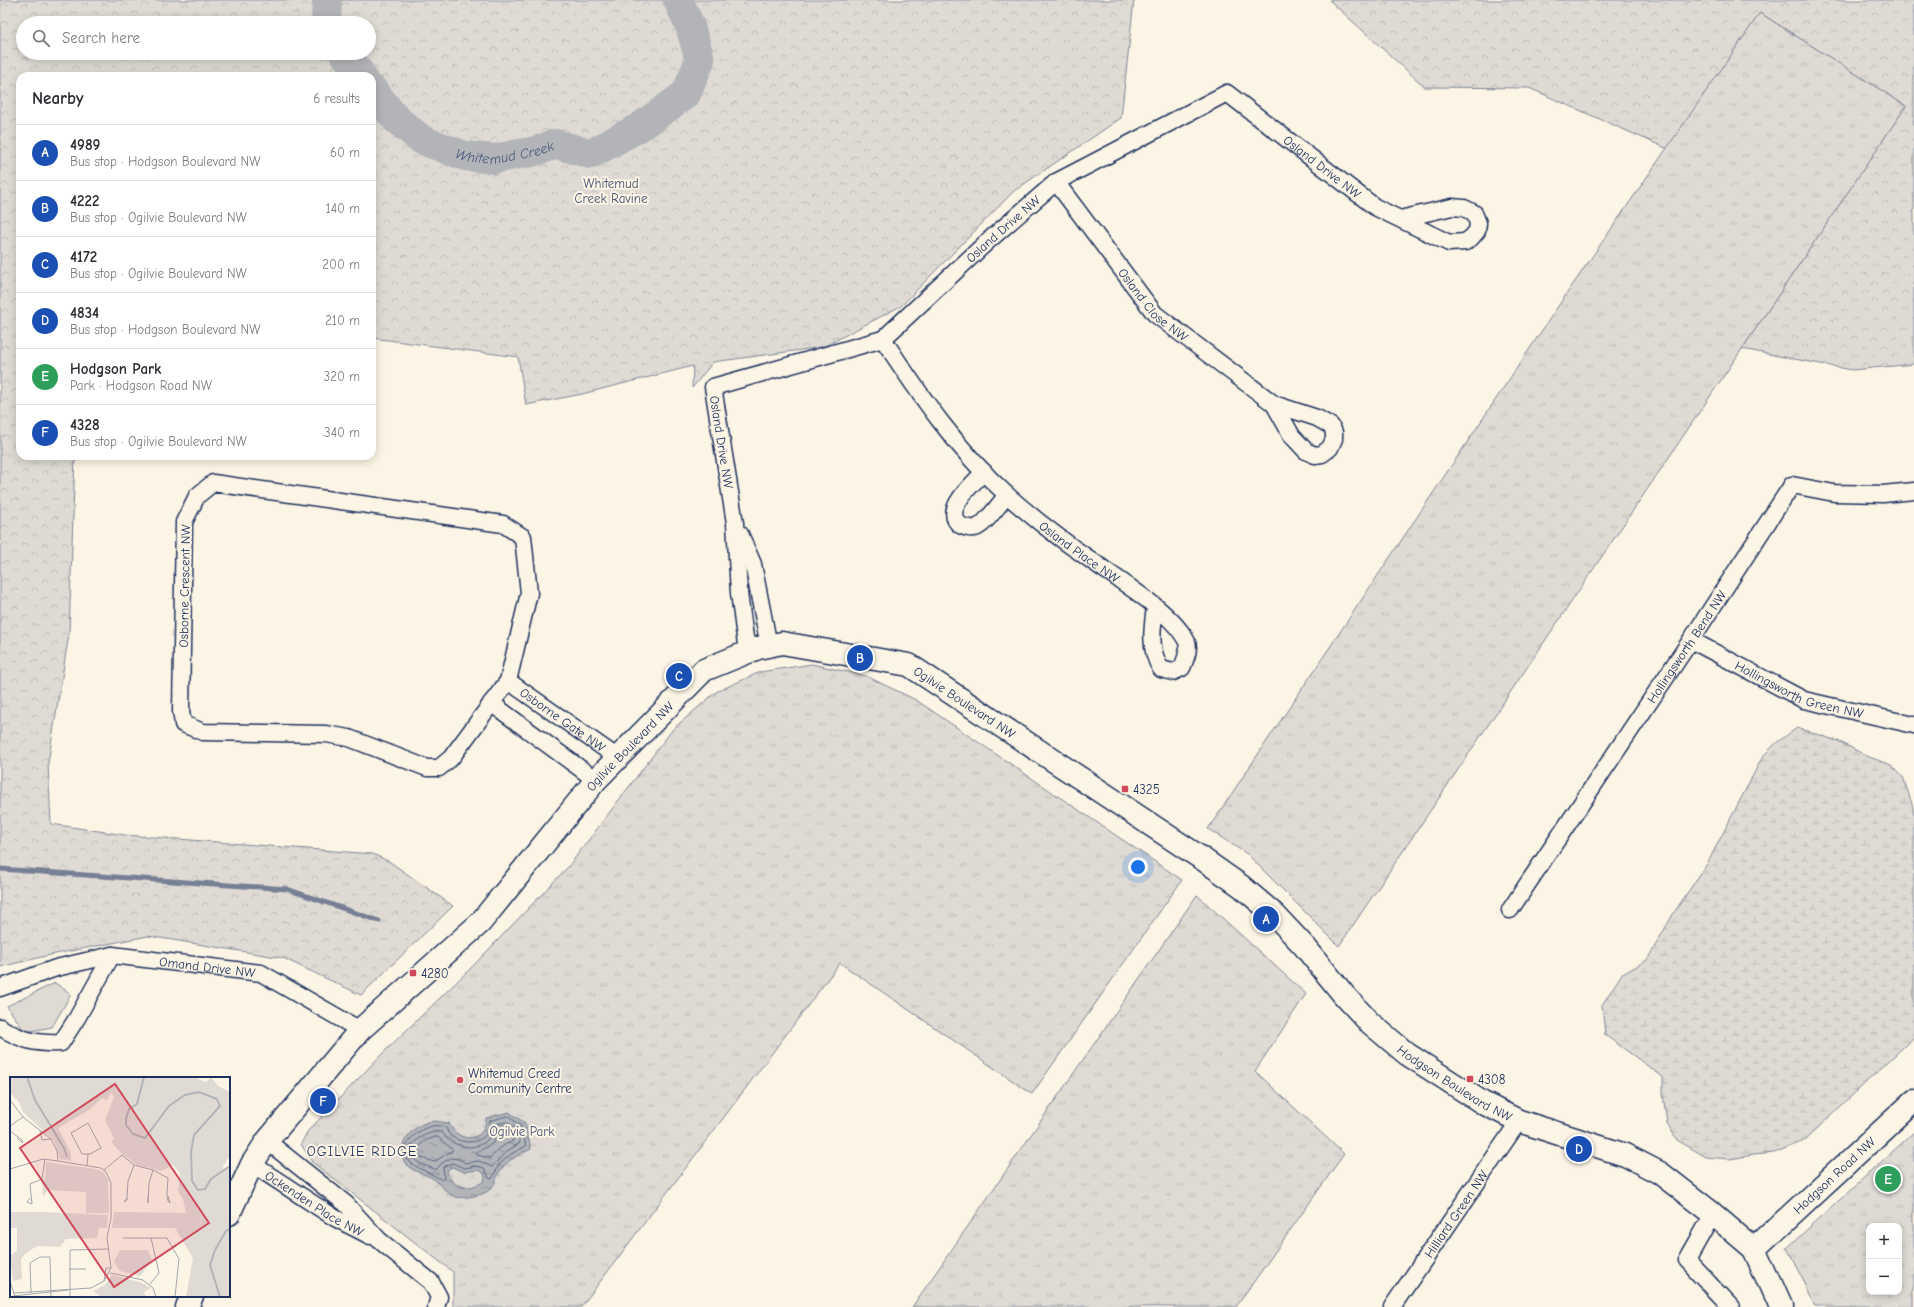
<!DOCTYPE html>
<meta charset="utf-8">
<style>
:root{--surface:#fff;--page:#f2f2f3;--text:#2b2b33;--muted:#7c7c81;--line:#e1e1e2;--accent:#1a73e8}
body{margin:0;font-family:"Comic Neue",sans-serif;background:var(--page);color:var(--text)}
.controls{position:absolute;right:12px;bottom:12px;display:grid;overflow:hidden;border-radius:8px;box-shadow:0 2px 10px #0003}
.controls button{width:36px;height:36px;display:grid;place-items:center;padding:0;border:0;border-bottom:1px solid var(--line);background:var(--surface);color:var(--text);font:20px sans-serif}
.you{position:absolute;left:1138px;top:867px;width:14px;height:14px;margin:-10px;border:3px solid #fff;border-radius:50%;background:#1a73e8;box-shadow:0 0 0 6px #1a73e833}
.badge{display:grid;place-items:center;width:26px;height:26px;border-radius:50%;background:var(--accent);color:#fff;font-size:13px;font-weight:700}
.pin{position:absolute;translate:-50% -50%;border:2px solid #fff;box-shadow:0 1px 4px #0006}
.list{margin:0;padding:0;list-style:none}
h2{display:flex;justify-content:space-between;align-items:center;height:52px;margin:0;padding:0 16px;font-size:17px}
h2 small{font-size:13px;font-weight:400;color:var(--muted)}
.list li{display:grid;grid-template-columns:26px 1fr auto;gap:12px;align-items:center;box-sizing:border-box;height:56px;padding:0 16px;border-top:1px solid var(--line)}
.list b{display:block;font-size:15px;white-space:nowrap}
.list p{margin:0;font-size:13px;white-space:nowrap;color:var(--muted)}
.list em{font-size:13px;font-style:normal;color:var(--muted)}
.icon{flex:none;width:22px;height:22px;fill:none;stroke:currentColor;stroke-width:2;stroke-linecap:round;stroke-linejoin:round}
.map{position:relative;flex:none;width:1914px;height:1307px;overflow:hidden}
.search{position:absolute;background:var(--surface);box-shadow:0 2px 10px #0003;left:16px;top:16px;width:360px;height:44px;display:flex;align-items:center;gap:10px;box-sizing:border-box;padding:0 14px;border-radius:22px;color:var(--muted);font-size:15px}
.panel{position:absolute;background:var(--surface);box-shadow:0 2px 10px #0003;left:16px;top:72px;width:360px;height:388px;border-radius:12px}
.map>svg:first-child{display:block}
.grass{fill:#dfdbd4;stroke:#7d8599}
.forest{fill:url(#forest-crowns);stroke:#7d8599;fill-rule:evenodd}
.wetland{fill:url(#wetland-marsh);stroke:#7d8599}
.park{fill:url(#park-tufts);stroke:#7d8599;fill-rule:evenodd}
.water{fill:url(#water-ripples);stroke:#767f94;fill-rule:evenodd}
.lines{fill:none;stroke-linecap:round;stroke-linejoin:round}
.shore{stroke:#576482;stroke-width:1}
.stream{stroke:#767f94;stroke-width:5}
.river{stroke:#b2b4b8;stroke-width:30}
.street-casing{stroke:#1b2f5e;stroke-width:19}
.secondary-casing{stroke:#1b2f5e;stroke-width:25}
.street{stroke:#fcf5e5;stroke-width:16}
.secondary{stroke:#fcf5e5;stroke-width:22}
.poi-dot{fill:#d1495b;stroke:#fcf5e5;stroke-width:1.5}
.labels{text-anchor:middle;stroke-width:4;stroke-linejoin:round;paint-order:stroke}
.street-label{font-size:13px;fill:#1b2f5e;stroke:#fcf5e5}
.park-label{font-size:13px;fill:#425176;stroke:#fcf5e5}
.poi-label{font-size:13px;fill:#1b2f5e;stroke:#fcf5e5;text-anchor:start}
.water-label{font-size:14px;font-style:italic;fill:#485779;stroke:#fcf5e5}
.neighbourhood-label{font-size:14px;letter-spacing:1px;fill:#1b2f5e;stroke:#fcf5e5}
.inset-river{fill:none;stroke:#b2b4b8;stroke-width:2}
.inset-road{fill:none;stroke:#a2a6af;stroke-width:1}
.view{fill:#d1495b;fill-opacity:0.15;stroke:#d1495b;stroke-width:2}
.inset-edge{fill:none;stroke:#1b2f5e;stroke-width:2}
</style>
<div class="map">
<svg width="1914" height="1307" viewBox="0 0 1914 1307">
<defs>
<pattern id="forest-crowns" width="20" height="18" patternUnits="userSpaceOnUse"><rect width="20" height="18" fill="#dfdbd4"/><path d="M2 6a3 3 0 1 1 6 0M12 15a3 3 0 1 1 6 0" fill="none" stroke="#bfbcb8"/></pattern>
<pattern id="wetland-marsh" width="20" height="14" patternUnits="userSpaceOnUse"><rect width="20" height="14" fill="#dfdbd4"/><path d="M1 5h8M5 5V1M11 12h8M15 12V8" fill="none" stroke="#bfbcb8"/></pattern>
<pattern id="park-tufts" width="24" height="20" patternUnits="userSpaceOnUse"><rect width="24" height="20" fill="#dfdbd4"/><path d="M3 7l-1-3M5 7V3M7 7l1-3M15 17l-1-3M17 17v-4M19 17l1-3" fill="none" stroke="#bfbcb8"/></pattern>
<pattern id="water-ripples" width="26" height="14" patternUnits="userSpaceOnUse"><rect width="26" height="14" fill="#b2b4b8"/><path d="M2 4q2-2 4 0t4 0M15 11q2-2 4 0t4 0" fill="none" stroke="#909399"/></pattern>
</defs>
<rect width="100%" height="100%" fill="#fcf5e5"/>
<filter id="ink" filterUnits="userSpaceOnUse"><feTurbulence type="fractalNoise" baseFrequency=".025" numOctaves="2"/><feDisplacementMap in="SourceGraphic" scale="8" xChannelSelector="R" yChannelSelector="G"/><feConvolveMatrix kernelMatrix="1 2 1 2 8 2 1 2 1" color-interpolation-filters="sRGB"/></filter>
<g filter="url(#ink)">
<path class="grass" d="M55 983 71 994 52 1027 25 1032 7 1006Z"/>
<g class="forest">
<path d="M0 0H1134L1121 118 1014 191 901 306 823 347 713 362 692 388 693 366 582 394 526 405 518 357 372 338V76H20V456H75L69 634 48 763 51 824 125 835 373 854 390 862 453 906 361 995 283 958 148 936 50 955 0 967ZM23 23H369V53H23Z"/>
<path d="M1329 0H1914V364L1852 370 1742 349 1906 106 1760 13 1668 149 1529 88 1425 87Z"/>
</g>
<path class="wetland" d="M1797 728 1838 741 1869 757 1891 765 1903 777 1912 804 1914 814V1037L1804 1141 1774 1153 1753 1155 1730 1159 1706 1157 1677 1140 1667 1123 1663 1094V1077L1605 1035 1602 1005 1621 975 1647 960 1675 911 1707 864 1763 756 1776 743Z"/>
<g class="park">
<path d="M1760 13 1906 106 1339 946 1247 854 1208 829 1565 296Z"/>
<path d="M812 664 866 676 916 700 1182 880 1032 1094 840 963 581 1307H453V1272L312 1162 301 1144 307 1132 384 1052 471 968 568 867 673 729 716 692 760 672Z"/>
<path d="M1197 895 1306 994 1255 1071 1344 1154 1236 1307H912Z"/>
<path d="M1914 1132V1307H1815L1803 1279 1787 1248ZM1869 1226H1899V1292H1869Z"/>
</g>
<path class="water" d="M509 1112 525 1123 531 1149C521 1154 511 1158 503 1167 494 1177 498 1188 482 1194 476 1196 461 1199 455 1197 446 1194 440 1182 430 1177 421 1172 409 1171 404 1161 395 1143 416 1122 434 1121 439 1121 444 1123 449 1123 458 1144 486 1143 486 1118ZM452 1167 464 1172 477 1170 483 1172 485 1177 484 1181C471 1191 450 1189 447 1170Z"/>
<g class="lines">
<g class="shore">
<path d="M508 1116 521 1126 526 1146 511 1154 499 1165 492 1179 489 1178 484 1168 477 1166 464 1168 452 1163 443 1168 444 1178 442 1180C433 1174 415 1168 409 1161 396 1146 419 1128 433 1126 437 1125 441 1126 445 1127 447 1129 448 1133 450 1135 460 1144 479 1145 487 1133 489 1129 489 1124 490 1121Z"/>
<path d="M507 1122 517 1129 520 1143 507 1151 492 1167 479 1161 465 1163 459 1159 451 1158 442 1163 436 1170C429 1166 419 1165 413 1158 401 1143 430 1130 442 1132 451 1147 475 1153 488 1139 492 1135 493 1130 495 1125Z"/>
<path d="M506 1128 512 1132 513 1141 503 1146 490 1158 477 1155V1152L492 1144 500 1130Z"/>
<path d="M435 1137H438L453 1150 434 1162 422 1158 417 1152C420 1142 426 1140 435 1137Z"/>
</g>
<path class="stream" d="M0 869 287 889 379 921"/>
<g class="river">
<path d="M326 23 327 0"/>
<path d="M344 53 362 76"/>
<path id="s1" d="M372 89 396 119 422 140 465 156 494 159 536 151 556 144 591 154 643 125 686 94 700 60 690 26 678 0"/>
</g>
<g class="street-casing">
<g id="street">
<path id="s2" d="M1056 182 1155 314 1274 404 1292 436 1306 451 1315 455 1322 454 1330 448 1334 439V432L1331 426 1317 418 1274 404"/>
<path id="s3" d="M883 339C919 394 958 451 1007 495 1033 518 1060 539 1088 558 1115 578 1173 612 1187 642 1190 650 1185 660 1182 668L1173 672 1161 669C1149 650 1152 629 1155 607"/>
<path d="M984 472C974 483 941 510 960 525 964 527 970 529 975 528 984 526 1000 503 1007 495"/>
<path d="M213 483 503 524 523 537 529 593 508 681 451 758 439 768H427L349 738 326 734 203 732 183 724 181 711 184 522 197 496Z"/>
<path d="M740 534 753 564 769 646"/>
<path id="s4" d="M1691 640 1804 700 1914 725"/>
<path id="s5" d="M747 652 739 593 735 523 713 387 883 339 988 241 1056 182 1227 93 1375 207 1449 243 1465 242 1471 238 1477 231 1478 223 1474 213 1464 208 1452 207 1400 219"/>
<path id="s6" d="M508 681 618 758"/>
<path d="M491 703 596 780"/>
<path id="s7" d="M1510 910 1691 640 1792 485 1834 493 1883 494 1914 491"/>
<path id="s8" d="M0 988 56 968 112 955 261 973 360 1030"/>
<path d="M0 1027C21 1040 35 1044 61 1043L77 1018 112 955"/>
<path d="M267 1141 346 1204 379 1240 431 1282 439 1297 436 1307"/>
<path id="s9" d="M252 1164 335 1218 370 1236"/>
<path d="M1713 1214 1687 1260 1731 1307"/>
<path id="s10" d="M1392 1307 1519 1121"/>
</g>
</g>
<g class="secondary-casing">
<g id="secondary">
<path id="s11" d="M229 1214 252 1164 267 1141 360 1030 480 923 596 780 704 670 758 648 782 643 909 665 1204 860 1241 886 1275 915 1305 947 1344 995 1369 1022 1407 1054 1483 1103 1519 1121 1625 1155 1660 1173 1713 1214 1754 1249 1780 1307"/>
<path id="s12" d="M1754 1249 1914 1101"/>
<path d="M187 1307 192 1296"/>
</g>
</g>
<use href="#street" class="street"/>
<use href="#secondary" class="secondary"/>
</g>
</g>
<g class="poi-dot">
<rect x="1121" y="785" width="8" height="8" rx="2"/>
<rect x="409" y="969" width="8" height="8" rx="2"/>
<rect x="1466" y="1075" width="8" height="8" rx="2"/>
<circle cx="460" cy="1080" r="4"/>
</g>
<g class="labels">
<g class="street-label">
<text dy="5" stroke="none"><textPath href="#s5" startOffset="991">Osland Drive NW</textPath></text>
<text dy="5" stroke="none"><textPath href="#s5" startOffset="607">Osland Drive NW</textPath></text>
<text dy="5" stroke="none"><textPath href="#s2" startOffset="157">Osland Close NW</textPath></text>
<text transform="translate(722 442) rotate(81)" y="5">Osland Drive NW</text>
<text dy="5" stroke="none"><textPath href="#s3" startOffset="292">Osland Place NW</textPath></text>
<text transform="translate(184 586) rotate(-89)" y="5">Osborne Crescent NW</text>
<text dy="5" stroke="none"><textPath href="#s7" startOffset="317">Hollingsworth Bend NW</textPath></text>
<text dy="5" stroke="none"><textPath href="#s4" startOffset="120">Hollingsworth Green NW</textPath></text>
<text dy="5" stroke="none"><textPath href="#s11" startOffset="1005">Ogilvie Boulevard NW</textPath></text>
<text dy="5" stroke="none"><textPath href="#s6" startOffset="67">Osborne Gate NW</textPath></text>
<text dy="5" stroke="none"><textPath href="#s11" startOffset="620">Ogilvie Boulevard NW</textPath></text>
<text dy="5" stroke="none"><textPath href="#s8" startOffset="213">Omand Drive NW</textPath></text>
<text dy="5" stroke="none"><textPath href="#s11" startOffset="1630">Hodgson Boulevard NW</textPath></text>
<text dy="5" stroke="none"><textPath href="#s12" startOffset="109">Hodgson Road NW</textPath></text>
<text dy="5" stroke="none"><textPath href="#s9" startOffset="74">Ockenden Place NW</textPath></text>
<text dy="5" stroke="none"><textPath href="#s10" startOffset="113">Hilliard Green NW</textPath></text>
</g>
<g class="park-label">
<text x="611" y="188">Whitemud<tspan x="611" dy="15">Creek Ravine</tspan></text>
<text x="522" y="1136">Ogilvie Park</text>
</g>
<g class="poi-label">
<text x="1133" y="794">4325</text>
<text x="421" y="978">4280</text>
<text x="468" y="1078">Whitemud Creed<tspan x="468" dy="15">Community Centre</tspan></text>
<text x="1478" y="1084">4308</text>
</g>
<g class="water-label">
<text dy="5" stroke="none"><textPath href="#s1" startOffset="158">Whitemud Creek</textPath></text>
</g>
<g class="neighbourhood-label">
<text x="362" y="1156">OGILVIE RIDGE</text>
</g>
</g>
<g transform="translate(10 1077)">
<rect width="220" height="220" fill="#fcf5e5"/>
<path d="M0 0H188V2L196 5 201 0 208 9 220 15V79L213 89 214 93 220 89V220H176L183 181 165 151H191L190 136H176L173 122 168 115 170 96 163 88 151 94 127 88 111 76 101 65 104 62 95 43 104 20 101 15 97 23 92 21 79 33 48 51 61 76V84L50 82 44 64 13 35 9 25 0 16Z" fill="#dfdbd4"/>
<path d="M110 173H138L142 183 130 199 110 194 104 185Z" fill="#dfdbd4"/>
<path d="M36 85 85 92 93 95 98 103 99 136H76V115L38 113 33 120 32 104 35 102ZM0 135H33L98 138 97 151H89L87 161 56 162 50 170 27 169 16 176 11 182 12 202 3 204 0 178 7 174V151H0ZM104 135 190 136 191 151H102ZM102 198 130 205 141 211 134 215 136 220H91L83 214 95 208Z" fill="#dfdbd4"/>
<path class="inset-river" d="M17 0 25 23 54 71 57 80M134 0 127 27 119 32 116 42V48L123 57 135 61 159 29 175 18 189 15 207 22 210 29 184 58 181 75 182 104 188 113 195 112 201 102 220 89M210 220 200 188 205 173 216 154 220 152"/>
<path class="inset-road" d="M0 23 13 40 41 62 47 74 48 84M78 46 91 71 80 77H72L61 56ZM0 49 13 40M0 54 12 63 13 66 7 61M30 54 32 63 41 62M77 89 78 77M0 92 33 82 48 84 91 91 96 95 101 106V141L97 161 101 191 94 204 81 211 4 216M94 93 112 78 124 88 143 93 158 101 157 117 158 124 160 126 158 119M138 119V126L139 106 143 93M20 121 17 125 22 127 20 107 32 102 35 82M117 121 114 125 117 123V121L118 104 124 88M113 161H157L169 182 165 220M59 192H76M100 196 133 203 143 211 146 220M0 204 5 220M94 204 96 191H101M140 207 149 196 141 161M21 216 20 186 30 180H40L41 220M3 219 58 213M60 220V173L98 172"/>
<path class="view" d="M105 7 199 146 104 210 10 71Z"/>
<rect width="220" height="220" class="inset-edge"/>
</g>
</svg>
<div class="controls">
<button>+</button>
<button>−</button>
</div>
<div class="you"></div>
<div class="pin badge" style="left:1266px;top:919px;background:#1a4fb4">A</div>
<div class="pin badge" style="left:860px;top:658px;background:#1a4fb4">B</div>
<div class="pin badge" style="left:679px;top:676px;background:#1a4fb4">C</div>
<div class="pin badge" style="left:1579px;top:1149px;background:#1a4fb4">D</div>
<div class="pin badge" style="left:1888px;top:1179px;background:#2e9e5b">E</div>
<div class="pin badge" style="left:323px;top:1101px;background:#1a4fb4">F</div>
<div class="search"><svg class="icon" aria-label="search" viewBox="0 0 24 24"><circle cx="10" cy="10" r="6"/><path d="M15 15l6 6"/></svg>Search here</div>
<section class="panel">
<h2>Nearby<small>6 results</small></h2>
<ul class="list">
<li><span class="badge" style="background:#1a4fb4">A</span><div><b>4989</b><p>Bus stop · Hodgson Boulevard NW</p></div><em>60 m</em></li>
<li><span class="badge" style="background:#1a4fb4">B</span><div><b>4222</b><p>Bus stop · Ogilvie Boulevard NW</p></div><em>140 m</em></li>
<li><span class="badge" style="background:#1a4fb4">C</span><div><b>4172</b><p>Bus stop · Ogilvie Boulevard NW</p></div><em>200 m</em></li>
<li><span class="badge" style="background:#1a4fb4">D</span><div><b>4834</b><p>Bus stop · Hodgson Boulevard NW</p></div><em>210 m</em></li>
<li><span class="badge" style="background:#2e9e5b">E</span><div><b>Hodgson Park</b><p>Park · Hodgson Road NW</p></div><em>320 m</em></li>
<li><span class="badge" style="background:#1a4fb4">F</span><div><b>4328</b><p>Bus stop · Ogilvie Boulevard NW</p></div><em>340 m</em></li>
</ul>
</section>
</div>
